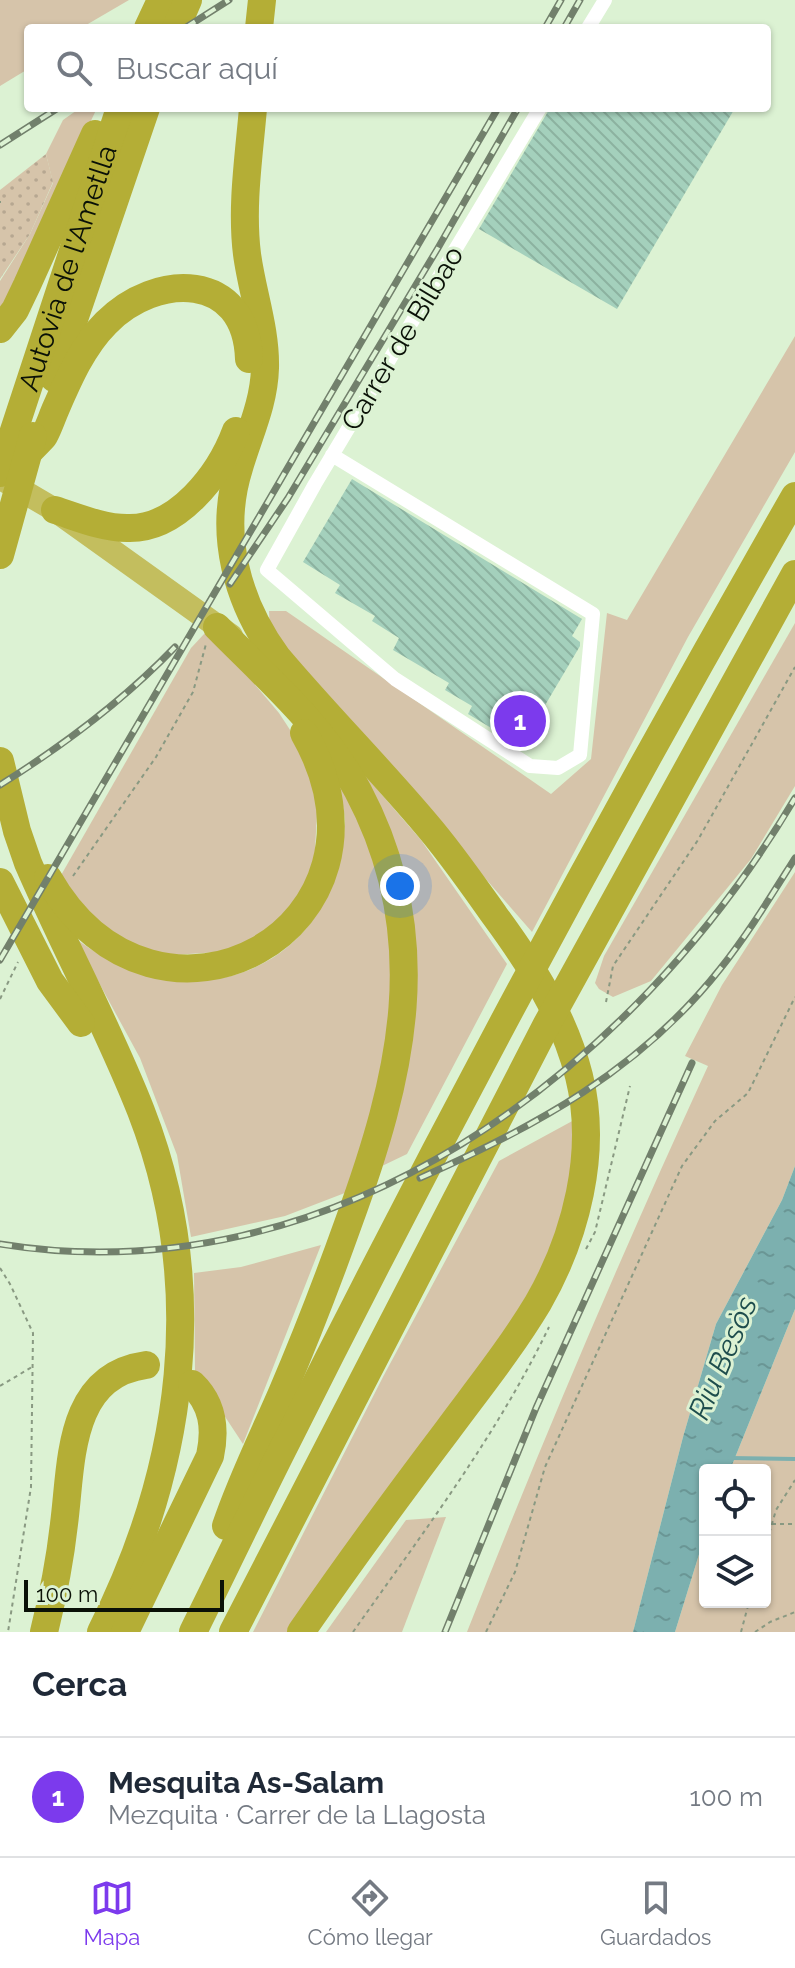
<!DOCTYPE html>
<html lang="es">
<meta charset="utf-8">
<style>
:root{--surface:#fff;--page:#f6f6f7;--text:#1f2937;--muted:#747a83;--line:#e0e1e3;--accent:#7c3aed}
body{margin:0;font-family:Raleway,sans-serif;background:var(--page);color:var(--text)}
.controls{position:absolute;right:24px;bottom:24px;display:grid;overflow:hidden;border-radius:8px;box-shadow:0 2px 6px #0004}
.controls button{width:72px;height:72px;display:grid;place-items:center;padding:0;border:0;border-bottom:2px solid var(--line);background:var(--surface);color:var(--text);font:40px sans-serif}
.scale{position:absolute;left:24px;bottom:20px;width:200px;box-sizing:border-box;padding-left:8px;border:4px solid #0a1107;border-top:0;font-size:22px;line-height:28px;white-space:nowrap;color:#0a1107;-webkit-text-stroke:6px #dcf2d3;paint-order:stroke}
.you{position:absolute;left:400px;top:886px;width:28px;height:28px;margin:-20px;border:6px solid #fff;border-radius:50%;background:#1a73e8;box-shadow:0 0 0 12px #1a73e833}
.badge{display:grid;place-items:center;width:52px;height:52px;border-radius:50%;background:var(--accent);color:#fff;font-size:26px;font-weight:700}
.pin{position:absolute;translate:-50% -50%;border:4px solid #fff;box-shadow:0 2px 8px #0006}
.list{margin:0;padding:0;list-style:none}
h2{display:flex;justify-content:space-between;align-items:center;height:104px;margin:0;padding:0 32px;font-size:34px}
h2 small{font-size:26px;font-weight:400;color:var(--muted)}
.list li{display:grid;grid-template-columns:52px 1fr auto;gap:24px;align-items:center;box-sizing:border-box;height:120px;padding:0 32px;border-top:2px solid var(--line)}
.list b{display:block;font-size:30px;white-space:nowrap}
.list p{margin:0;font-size:26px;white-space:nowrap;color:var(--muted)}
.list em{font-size:26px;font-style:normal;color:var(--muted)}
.icon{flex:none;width:44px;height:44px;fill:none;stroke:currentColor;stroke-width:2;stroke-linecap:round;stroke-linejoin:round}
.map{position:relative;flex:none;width:795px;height:1632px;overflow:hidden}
.search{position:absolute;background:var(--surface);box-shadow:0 2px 6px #0004;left:24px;right:24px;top:24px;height:88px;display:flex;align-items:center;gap:20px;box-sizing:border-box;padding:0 28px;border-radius:8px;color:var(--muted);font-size:30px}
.sheet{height:224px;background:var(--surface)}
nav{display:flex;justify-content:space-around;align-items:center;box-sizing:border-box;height:112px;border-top:2px solid var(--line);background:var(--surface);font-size:22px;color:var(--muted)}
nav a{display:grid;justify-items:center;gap:4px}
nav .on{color:var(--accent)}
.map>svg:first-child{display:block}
.grass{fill:#d6c4aa}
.park{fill:url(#park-dots)}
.water{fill:url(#water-ripples)}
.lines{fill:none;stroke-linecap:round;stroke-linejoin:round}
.stream{stroke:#7cb0af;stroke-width:4}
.building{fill:url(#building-back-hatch)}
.path{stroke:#899982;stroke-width:2;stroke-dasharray:4 4;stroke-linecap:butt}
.minor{stroke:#fff;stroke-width:14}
.trunk{stroke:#c3be5e;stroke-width:24}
.motorway{stroke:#b4ae36;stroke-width:28}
.rail-casing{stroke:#72806c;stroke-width:7}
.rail{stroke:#dcf2d3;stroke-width:4;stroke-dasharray:12;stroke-linecap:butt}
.labels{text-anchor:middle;stroke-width:6;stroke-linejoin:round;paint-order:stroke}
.street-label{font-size:28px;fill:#0a1107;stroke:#dcf2d3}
.water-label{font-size:30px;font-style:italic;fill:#1e4d4d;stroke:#dcf2d3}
</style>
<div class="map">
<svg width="795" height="1632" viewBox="0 0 795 1632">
<defs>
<pattern id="park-dots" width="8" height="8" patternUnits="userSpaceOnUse" patternTransform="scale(2)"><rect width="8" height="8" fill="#d6c4aa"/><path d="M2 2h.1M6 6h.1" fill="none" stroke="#b6a791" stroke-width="1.8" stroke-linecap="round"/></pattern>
<pattern id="water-ripples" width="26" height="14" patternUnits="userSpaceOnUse" patternTransform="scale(2)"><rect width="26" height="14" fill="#7cb0af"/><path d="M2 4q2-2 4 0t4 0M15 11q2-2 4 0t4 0" fill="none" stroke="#6a9695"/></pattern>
<pattern id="building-back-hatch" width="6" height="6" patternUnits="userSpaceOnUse" patternTransform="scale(2)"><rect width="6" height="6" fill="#a4d0bc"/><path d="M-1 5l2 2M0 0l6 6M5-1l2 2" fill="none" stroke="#8cb2a0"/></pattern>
</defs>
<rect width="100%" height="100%" fill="#dcf2d3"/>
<g class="grass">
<path d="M0 0H129L81 28H28V69L0 86Z"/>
<path d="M80 108H97L0 313V281L30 234 53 183 46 154 63 120Z"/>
<path d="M795 336V452L688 637 532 932 270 631 269 611H286L551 794 591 759 607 613 627 620Z"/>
<path d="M795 623V786L751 859 651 981 613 997 599 989 595 983 604 956Z"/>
<path d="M205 633 246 674 279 713 296 739 318 792 314 871 279 923 233 951 159 956 109 935 60 877 191 648Z"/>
<path d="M344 751 421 840 507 964 407 1154 382 1166 416 985Z"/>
<path d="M329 764C340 785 355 806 363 828 391 899 400 981 386 1056 377 1101 361 1147 350 1191L285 1216 191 1237 177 1155 140 1058 74 937C187 1027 337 973 345 823 346 805 334 781 329 764Z"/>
<path d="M795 872V1166L782 1200 716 1324 683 1437 633 1632H467C542 1441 622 1253 708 1066L685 1056 722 985Z"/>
<path d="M576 1119C573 1156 570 1195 558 1231 545 1265 527 1296 508 1326L290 1632H253L384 1375 499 1161Z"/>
<path d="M321 1245 243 1444 195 1371 194 1273 241 1267Z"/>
<path d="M795 1309V1632H675L705 1535V1602H765V1470H730Z"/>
<path d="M446 1517 402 1632H326L406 1520Z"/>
</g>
<path class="park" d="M46 154 53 182 30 234 0 279V190Z"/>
<path class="water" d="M795 1166V1309L730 1470H705V1535L675 1632H633L683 1437 716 1324 782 1200Z"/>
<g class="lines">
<path class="stream" d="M729 1458 795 1459"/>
</g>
<g class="building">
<path d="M550 108H735L617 309 479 229Z"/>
<path d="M352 479 582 619 572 636 580 642V646L521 746 468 714 472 706 445 690 449 683 393 650 399 638 372 621 375 616 335 593 340 585 303 562Z"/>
</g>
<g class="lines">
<g class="path">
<path d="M0 202H1"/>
<path d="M73 876 156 757 193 692 206 644"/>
<path d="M0 999 18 962"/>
<path d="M606 1002 613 966 698 840 795 667"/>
<path d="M586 1249 595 1232 630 1086"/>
<path d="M0 1268 10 1284 33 1333 31 1487 8 1632"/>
<path d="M0 1386 32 1367"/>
<path d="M772 1524H795"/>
<path d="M765 1548 776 1510 795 1480"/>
<path d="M353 1632C422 1534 497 1435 549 1327"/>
<path d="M486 1632 515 1572 545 1467 682 1166 715 1121 748 1093 795 997"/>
<path d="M741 1632 749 1602"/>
<path d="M755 1632 770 1622 795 1612"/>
</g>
<g class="minor">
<path d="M588 28 605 0"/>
<path d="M332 455 593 614 580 755 558 768 530 766 395 679 267 570 315 484 540 108"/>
</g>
<path class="trunk" d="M4 480 55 510 231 636"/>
<g class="motorway">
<path d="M148 28 161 0"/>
<path d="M176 28 188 0"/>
<path d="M259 28 262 0"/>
<path d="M253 108C249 156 241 206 247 254 252 292 266 329 265 368 264 404 249 434 239 468 218 534 237 602 277 657 325 714 378 767 426 824 451 853 473 885 495 916 531 965 564 1016 579 1076 598 1152 576 1237 538 1303 511 1348 478 1389 447 1431 397 1497 348 1564 301 1632"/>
<path d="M0 329 15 310 27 285 95 134"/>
<path d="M54 378 146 108"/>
<path d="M27 454C32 448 39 442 44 436 49 427 52 417 56 408 69 378 83 346 106 323 156 272 246 271 249 359"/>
<path id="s1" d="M0 473 120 108"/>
<path d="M55 510C77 517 103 528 127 528 178 530 220 474 236 431"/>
<path d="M0 555 33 436"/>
<path d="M217 627C267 678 324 727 358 791 436 938 402 1077 348 1224 328 1280 306 1337 282 1393 263 1437 241 1481 226 1526"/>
<path d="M0 761 17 831 28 863C64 946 108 1027 141 1111 209 1286 184 1467 101 1632"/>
<path d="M48 878C157 1069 414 927 304 733"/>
<path d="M0 882 50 981 81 1023"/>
<path d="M44 1632C53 1596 60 1560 64 1524 72 1463 67 1376 146 1365"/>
<path d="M125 1632 210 1456C216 1428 213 1404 192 1384"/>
<path d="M193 1632C225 1568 255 1504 287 1441 447 1121 617 806 795 496"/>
<path d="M233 1632 547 1024 795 574"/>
</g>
<g class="rail-casing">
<g id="rail">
<path d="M185 28 229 0"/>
<path d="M545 28 561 0"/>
<path d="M564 28 580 0"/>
<path d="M0 145 58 108"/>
<path d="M230 584 288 498 438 248 518 108"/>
<path d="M0 785C64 745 123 701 175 647"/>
<path d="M0 960 498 108"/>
<path d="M420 1178C535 1127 640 1070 720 969 748 934 771 896 795 858"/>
<path d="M0 1244C333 1298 633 1072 795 798"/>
<path d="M445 1632 536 1408 692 1063"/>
</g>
</g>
<use href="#rail" class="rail"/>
</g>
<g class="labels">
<g class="street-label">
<text dy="10" stroke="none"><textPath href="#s1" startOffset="216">Autovia de l'Ametlla</textPath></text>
<text transform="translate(402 338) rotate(-59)" y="10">Carrer de Bilbao</text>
</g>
<g class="water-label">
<text transform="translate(723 1358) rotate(-67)" y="10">Riu Besòs</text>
</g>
</g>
</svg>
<div class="controls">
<button><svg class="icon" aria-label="locate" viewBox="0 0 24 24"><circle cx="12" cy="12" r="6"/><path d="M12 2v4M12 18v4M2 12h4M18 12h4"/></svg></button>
<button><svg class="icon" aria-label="layers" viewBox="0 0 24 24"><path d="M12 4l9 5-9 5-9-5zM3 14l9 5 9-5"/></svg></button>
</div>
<div class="scale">100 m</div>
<div class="you"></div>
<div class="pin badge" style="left:520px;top:721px">1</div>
<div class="search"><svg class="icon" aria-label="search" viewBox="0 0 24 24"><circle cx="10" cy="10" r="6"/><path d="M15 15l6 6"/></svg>Buscar aquí</div>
</div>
<section class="sheet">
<h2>Cerca<small></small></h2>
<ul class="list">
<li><span class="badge">1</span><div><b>Mesquita As-Salam</b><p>Mezquita · Carrer de la Llagosta</p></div><em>100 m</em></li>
</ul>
</section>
<nav>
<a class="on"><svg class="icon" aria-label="map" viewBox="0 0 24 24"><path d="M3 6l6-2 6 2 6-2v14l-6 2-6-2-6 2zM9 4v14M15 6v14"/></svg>Mapa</a>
<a><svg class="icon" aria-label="directions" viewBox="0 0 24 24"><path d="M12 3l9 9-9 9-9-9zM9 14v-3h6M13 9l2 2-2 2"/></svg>Cómo llegar</a>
<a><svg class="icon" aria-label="saved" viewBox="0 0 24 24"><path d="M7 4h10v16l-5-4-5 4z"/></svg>Guardados</a>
</nav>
